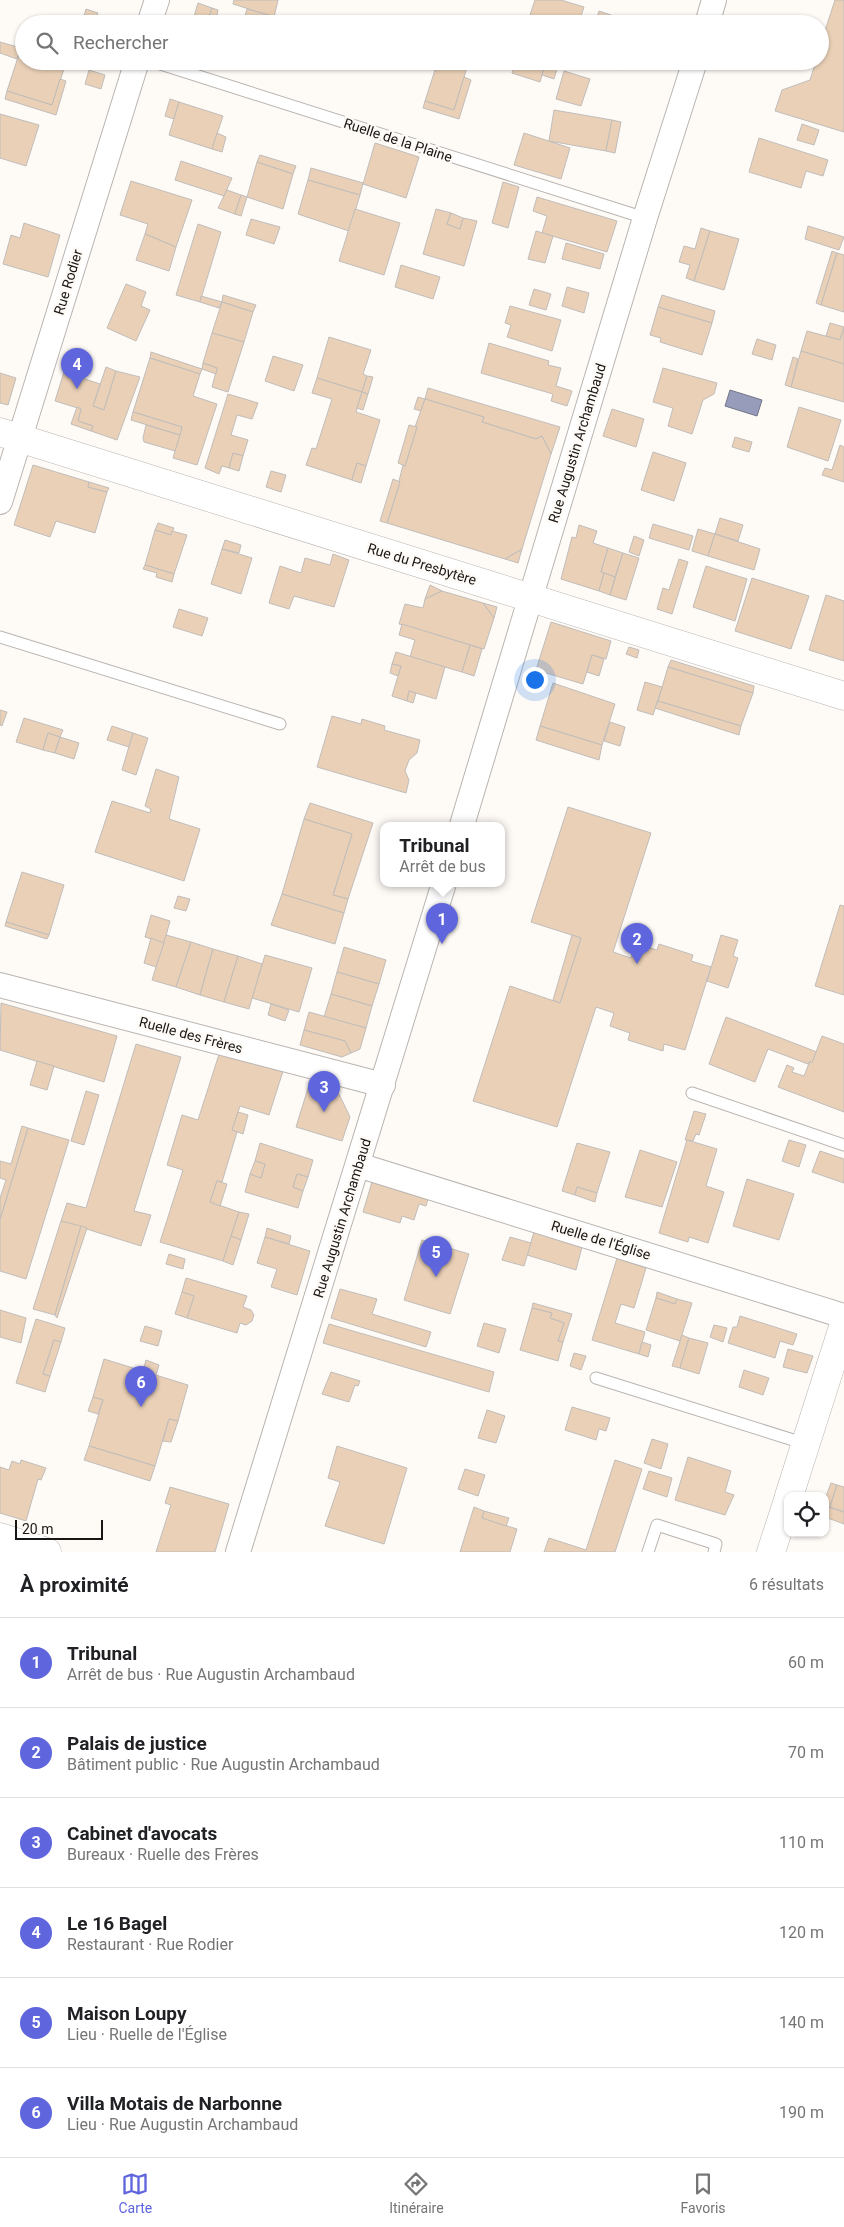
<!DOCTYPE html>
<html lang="fr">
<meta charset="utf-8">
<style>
:root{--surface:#fff;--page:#f2f2f2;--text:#202124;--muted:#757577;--line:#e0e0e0;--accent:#5f65dd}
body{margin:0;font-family:Roboto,sans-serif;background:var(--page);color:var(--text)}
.controls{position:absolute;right:15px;bottom:15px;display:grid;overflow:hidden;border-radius:10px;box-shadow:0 1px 4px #0004}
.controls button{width:45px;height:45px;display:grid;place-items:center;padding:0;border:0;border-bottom:1px solid var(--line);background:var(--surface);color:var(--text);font:25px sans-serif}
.scale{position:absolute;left:15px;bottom:12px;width:88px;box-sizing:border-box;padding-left:5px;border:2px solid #181715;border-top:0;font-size:14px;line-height:18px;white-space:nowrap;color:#181715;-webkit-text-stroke:4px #fefaf6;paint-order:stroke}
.you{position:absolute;left:534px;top:679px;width:18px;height:18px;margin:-12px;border:4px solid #fff;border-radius:50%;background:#1a73e8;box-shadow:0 0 0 8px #1a73e833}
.badge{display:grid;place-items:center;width:32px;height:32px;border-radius:50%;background:var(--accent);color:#fff;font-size:16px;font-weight:700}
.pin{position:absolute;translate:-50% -41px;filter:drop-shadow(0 1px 2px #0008)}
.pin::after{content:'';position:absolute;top:26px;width:18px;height:15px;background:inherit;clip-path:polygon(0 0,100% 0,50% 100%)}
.popup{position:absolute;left:380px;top:822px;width:125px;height:65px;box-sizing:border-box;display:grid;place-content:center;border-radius:10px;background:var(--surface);filter:drop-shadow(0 1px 4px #0005);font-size:16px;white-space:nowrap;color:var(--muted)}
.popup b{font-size:19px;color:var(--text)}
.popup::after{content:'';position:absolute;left:50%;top:100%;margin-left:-10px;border:10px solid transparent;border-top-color:var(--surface)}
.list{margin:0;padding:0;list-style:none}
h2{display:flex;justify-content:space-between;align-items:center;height:65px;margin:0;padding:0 20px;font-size:21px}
h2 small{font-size:16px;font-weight:400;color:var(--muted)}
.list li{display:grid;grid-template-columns:32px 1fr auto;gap:15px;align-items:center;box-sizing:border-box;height:90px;padding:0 20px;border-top:1px solid var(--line)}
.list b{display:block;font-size:19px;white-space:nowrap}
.list p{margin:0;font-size:16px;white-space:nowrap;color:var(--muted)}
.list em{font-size:16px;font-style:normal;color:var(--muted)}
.icon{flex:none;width:28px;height:28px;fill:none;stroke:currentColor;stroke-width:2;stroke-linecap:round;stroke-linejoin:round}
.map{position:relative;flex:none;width:844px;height:1552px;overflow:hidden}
.search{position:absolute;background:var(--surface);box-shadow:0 1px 4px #0004;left:15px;right:15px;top:15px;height:55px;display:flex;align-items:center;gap:12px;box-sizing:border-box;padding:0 18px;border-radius:28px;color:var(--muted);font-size:19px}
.sheet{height:605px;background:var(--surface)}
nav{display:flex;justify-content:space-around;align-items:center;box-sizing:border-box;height:70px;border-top:1px solid var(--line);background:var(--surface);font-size:14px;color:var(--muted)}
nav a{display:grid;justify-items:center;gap:2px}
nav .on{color:var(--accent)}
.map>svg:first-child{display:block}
.water{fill:#979cba;stroke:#717488}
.building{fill:#e9d0b7;stroke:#c1bdba}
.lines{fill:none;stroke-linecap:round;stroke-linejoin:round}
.lane-casing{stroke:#b9b5b2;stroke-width:13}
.street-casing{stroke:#b9b5b2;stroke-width:26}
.secondary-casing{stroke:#b9b5b2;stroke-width:29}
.lane{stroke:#fff;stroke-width:11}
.street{stroke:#fff;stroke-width:24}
.secondary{stroke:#fff;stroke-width:28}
.labels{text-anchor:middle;stroke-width:5;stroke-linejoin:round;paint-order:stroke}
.street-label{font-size:14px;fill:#181715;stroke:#fefaf6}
</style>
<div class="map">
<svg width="844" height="1552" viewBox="0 0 844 1552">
<rect width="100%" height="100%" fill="#fefaf6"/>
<path class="water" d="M730 390 762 400 757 416 725 406Z"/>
<g class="building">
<path d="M234 0H278L274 17 233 4Z"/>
<path d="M535 0H561L584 7 579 22 583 24H527Z"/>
<path d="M835 0H844V132L775 111 782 90 810 80 816 61H820V46Z"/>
<path d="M198 3 212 8 207 24 193 20Z"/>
<path d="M212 8 218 10 217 15 214 24H207Z"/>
<path d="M86 9 98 13 94 24 83 20Z"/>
<path d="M247 9 283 19 282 24H243Z"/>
<path d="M599 11 634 23 595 24Z"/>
<path d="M217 15 225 17 223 24H214Z"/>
<path d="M0 42 21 48 17 59 0 53Z"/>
<path d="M21 48 24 49V61L66 63 52 105 7 91Z"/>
<path d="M440 61H469L454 110 425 101 435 70H437Z"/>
<path d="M516 61H533L545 65 540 82 512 73Z"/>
<path d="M609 61H622L619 70 607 66Z"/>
<path d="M545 65 557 69 554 79 542 75Z"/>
<path d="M89 70 105 75 101 89 85 84Z"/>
<path d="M564 71 590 79 581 106 556 99Z"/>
<path d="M464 77 471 80 459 119 423 108 425 101 454 110Z"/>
<path d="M60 79 66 81 56 115 5 99 7 91 52 105Z"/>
<path d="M170 99 179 102 174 119 165 116Z"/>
<path d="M179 102 223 116 212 149 169 135Z"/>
<path d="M554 110 612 120 606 151 549 141Z"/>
<path d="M0 114 39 125 26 166 0 158Z"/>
<path d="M612 120 621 122 615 153 606 151Z"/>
<path d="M802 124 819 130 814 145 797 140Z"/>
<path d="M217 133 226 137 222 152 212 149Z"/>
<path d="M524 133 570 148 561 179 514 165Z"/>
<path d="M759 138 828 160 823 176 806 171 801 188 749 172Z"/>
<path d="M375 143 419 157 406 198 363 184Z"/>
<path d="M260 155 296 166 293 174 257 162Z"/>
<path d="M181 161 232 178 224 196 175 180Z"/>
<path d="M257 162 293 174 283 209 247 197Z"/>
<path d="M311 168 363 183 360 195 308 180Z"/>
<path d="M308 180 360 195 349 231 298 214Z"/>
<path d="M131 181 192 200 176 247 145 234 148 224 120 215Z"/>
<path d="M503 182 519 187 508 228 492 223Z"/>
<path d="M227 190 241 195 235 214 218 208Z"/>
<path d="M241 195 247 197 241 216 235 214Z"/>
<path d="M537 197 617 221 607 252 542 233 547 216 533 211Z"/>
<path d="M355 209 400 223 384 275 339 261Z"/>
<path d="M436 209 451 213 447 224 460 229 463 218 477 221 464 266 423 254Z"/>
<path d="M451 213 463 218 460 229 447 224Z"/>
<path d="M251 219 280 227 274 244 246 235Z"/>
<path d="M24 223 60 235 48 277 3 264 11 235 20 238Z"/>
<path d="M198 224 221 232 200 302 176 295Z"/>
<path d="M808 226 844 237 839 250 805 239Z"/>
<path d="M701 228 710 231 694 281 686 278 690 265 679 262 684 246 695 249Z"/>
<path d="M536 231 553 236 545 263 528 259Z"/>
<path d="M710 231 739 239 724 290 694 281Z"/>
<path d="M145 234 176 247 169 271 136 260Z"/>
<path d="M566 243 604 254 600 269 562 259Z"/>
<path d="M832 251 837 253 821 305 816 303Z"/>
<path d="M837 253 844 255V312L821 305Z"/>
<path d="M401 265 440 277 433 299 395 287Z"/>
<path d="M126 284 146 292 141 306 150 310 136 341 107 328Z"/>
<path d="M567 287 589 293 584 313 562 306Z"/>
<path d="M534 289 551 294 546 310 529 305Z"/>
<path d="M223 295 256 305 253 312 222 302Z"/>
<path d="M662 295 715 311 712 323 658 307Z"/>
<path d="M201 296 222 302 219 308 200 302Z"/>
<path d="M222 302 253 312 244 342 212 333Z"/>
<path d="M510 306 561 320 552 351 507 337 511 325 505 323Z"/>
<path d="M658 307 712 323 702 355 660 342 661 338 650 335Z"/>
<path d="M830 323 844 327 840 340 826 336Z"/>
<path d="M844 327V364L801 351 807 331 840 340Z"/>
<path d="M212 333 244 342 228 392 212 387 217 368 203 363Z"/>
<path d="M329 337 371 350 363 374 367 376 362 392 317 378Z"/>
<path d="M757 339 776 345 772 360 752 354Z"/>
<path d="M489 343 549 361 548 365 561 368 556 386 572 391 567 406 551 401 553 394 481 373Z"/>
<path d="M801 351 844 364V402L791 387Z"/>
<path d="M151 352 202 369 200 374 150 358Z"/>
<path d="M273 356 303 365 294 391 265 381Z"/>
<path d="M793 357 798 359 791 387 785 385Z"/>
<path d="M150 358 200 374 193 396 217 404 197 465 173 458 182 427 133 412Z"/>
<path d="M203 363 217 368 216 374 202 369Z"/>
<path d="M106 367 116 371 104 410 93 406Z"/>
<path d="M663 368 717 383 714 394 703 400 692 434 668 426 673 408 653 402Z"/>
<path d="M116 371 140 377 117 440 91 431 93 426 78 421 81 409 55 401 64 372 100 384 93 406 104 410Z"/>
<path d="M0 373 16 378 8 405 0 403Z"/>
<path d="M367 376 373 377 368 394 362 392Z"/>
<path d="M317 378 362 392 356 412 380 420 366 466 357 463 352 480 306 465 312 448 316 449 332 399 312 393Z"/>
<path d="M428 388 560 427 551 454 542 436 536 439 482 422 484 417 425 399Z"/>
<path d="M362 392 368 394 363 410 357 408Z"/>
<path d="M228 394 258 403 252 419 237 415 231 435 248 440 243 456 233 453 229 468 222 466 219 474 205 468Z"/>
<path d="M418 397 425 399 421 411 414 409Z"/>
<path d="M425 399 484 417 482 422 536 439 542 436 551 454 522 549 505 559 387 523 400 482 399 481 403 465 405 466 417 427H415Z"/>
<path d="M77 407 81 409 78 421 93 426 91 431 71 424Z"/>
<path d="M799 407 841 420 828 461 787 447Z"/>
<path d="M612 409 644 419 636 447 603 436Z"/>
<path d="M133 412 182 427 180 435 131 420Z"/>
<path d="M146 425 180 435 175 451 144 442 143 438Z"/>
<path d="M409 425 417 427 405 466 398 463Z"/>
<path d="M735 437 752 442 749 452 732 447Z"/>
<path d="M840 445 844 447V482L822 475 825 468 832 470Z"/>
<path d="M653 452 686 463 674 501 641 490Z"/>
<path d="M233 453 243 456 239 471 229 468Z"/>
<path d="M357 463 366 466 361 483 352 480Z"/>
<path d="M33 465 89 482 88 487 107 492 95 533 56 521 50 537 14 525Z"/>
<path d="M271 471 286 475 281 492 266 487Z"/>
<path d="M393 479 400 482 387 523 380 521Z"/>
<path d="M89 482 109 488 107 492 88 487Z"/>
<path d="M720 518 743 525 738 541 715 534Z"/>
<path d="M158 523 174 528 171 535 155 530Z"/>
<path d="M653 524 693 536 689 550 649 538Z"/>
<path d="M579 525 597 531 593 543 608 548 601 572 604 573 599 591 561 579 572 537 576 538Z"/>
<path d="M698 529 715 534 708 556 692 551Z"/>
<path d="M155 530 171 535 172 531 187 535 174 574 145 565Z"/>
<path d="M715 534 760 549 754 570 708 556Z"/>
<path d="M634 536 644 540 639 556 629 552Z"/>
<path d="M225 540 241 545 239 553 222 549Z"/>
<path d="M608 548 623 553 615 577 601 572Z"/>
<path d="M222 549 252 558 241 594 211 584Z"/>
<path d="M522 549 518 563 505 559 519 551Z"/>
<path d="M623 553 639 558 626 600 610 595Z"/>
<path d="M333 554 349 560 334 607 294 596 289 609 269 603 280 566 301 573 305 558 330 565Z"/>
<path d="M679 559 688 562 672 614 657 609 663 588 669 590Z"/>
<path d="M145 565 174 574 172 582 156 577 157 573 143 569Z"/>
<path d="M706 566 747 579 735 621 693 607Z"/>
<path d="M604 573 615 577 610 595 599 591Z"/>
<path d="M752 578 809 596 791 649 735 631Z"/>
<path d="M430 585 442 591 425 599Z"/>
<path d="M442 591 483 603 494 618 484 649 399 624 405 604 423 608 425 599Z"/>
<path d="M826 595 844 601V661L809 650Z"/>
<path d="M483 603 497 607 494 618Z"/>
<path d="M179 609 208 618 202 636 173 627Z"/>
<path d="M551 622 611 641 606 659 592 655 583 684 536 670Z"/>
<path d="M402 624 470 645 462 672 410 657 415 640 399 635Z"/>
<path d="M470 645 482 649 474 676 462 672Z"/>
<path d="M629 647 639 650 637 658 626 654Z"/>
<path d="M396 652 445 667 436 699 409 691 407 701 392 696 401 666 392 664Z"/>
<path d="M592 655 604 659 599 676 587 672Z"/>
<path d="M671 660 754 686 753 693 668 667Z"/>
<path d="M392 664 401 666 398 676 390 673Z"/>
<path d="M668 667 753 693 741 726 658 701Z"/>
<path d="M645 682 662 687 653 715 637 710Z"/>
<path d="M553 683 615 704 602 745 540 726Z"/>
<path d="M409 691 416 693 413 703 407 701Z"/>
<path d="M658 701 741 726 739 735 655 708Z"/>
<path d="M0 710 7 712 2 726 0 725Z"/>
<path d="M332 716 361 724 362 719 385 726 384 730 420 740 417 753 409 760 405 771 409 780 406 793 317 767Z"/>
<path d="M24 718 63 730 60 737 48 733 43 750 16 742Z"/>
<path d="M610 722 625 727 620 746 604 741Z"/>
<path d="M112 726 133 733 129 747 107 740Z"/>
<path d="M540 726 602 745 599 760 536 740Z"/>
<path d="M48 733 60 737 55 753 43 750Z"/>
<path d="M133 733 148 738 136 775 122 770Z"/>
<path d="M60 737 79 743 74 759 55 753Z"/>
<path d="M156 769 179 777 169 819 200 829 184 881 95 852 112 801 150 813 151 809 145 806Z"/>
<path d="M310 803 373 823 348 899 333 895 352 834 304 819Z"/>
<path d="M568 807 651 833 613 952 631 958 636 943 657 950 659 944 693 955 691 961 711 967 685 1050 664 1044 663 1051 628 1040 630 1033 610 1026 614 1013 596 1007 557 1127 473 1101 510 986 560 1003 581 938 531 922Z"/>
<path d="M304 819 352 834 333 895 348 899 344 913 282 894Z"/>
<path d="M22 872 64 885 49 935 6 922Z"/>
<path d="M282 894 344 913 335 944 271 925Z"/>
<path d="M178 896 190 899 186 911 174 908Z"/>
<path d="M840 905 844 906V995L815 986Z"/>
<path d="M151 915 170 921 164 943 145 937Z"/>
<path d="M6 922 49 935 47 939 5 926Z"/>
<path d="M166 935 191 942 176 987 152 980Z"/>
<path d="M572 935 581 938 560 1003 553 1000Z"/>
<path d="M721 935 738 940 733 956 738 958 728 988 707 981Z"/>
<path d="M151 938 164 943 156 967 144 963Z"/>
<path d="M191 942 213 949 200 995 176 987Z"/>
<path d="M344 947 386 960 379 984 337 972Z"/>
<path d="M213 949 238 956 224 1002 200 995Z"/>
<path d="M265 955 312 968 299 1012 252 998Z"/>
<path d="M238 956 262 964 249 1009 224 1002Z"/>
<path d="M337 972 379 984 372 1006 331 994Z"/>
<path d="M331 994 372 1006 366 1028 324 1017Z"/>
<path d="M1 1003 117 1036 104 1082 0 1050Z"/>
<path d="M271 1004 289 1010 285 1021 268 1015Z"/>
<path d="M309 1012 366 1028 360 1049 351 1053 345 1041 304 1030Z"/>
<path d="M726 1017 817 1052 812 1063 810 1061 808 1064 768 1049 755 1082 709 1064Z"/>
<path d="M304 1030 345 1041 351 1053 342 1057 300 1045Z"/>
<path d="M822 1036 844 1044V1112L778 1087 787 1065 794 1068 792 1072 804 1076 810 1061 812 1063Z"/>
<path d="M136 1044 181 1057 134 1211 151 1215 141 1246 61 1221 67 1203 86 1208Z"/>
<path d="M221 1048 284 1068 269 1115 240 1106 232 1130 237 1132 222 1182 217 1181 210 1202 239 1212 223 1261 160 1242 183 1170 167 1165 182 1115 198 1120Z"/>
<path d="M37 1061 54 1066 47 1090 30 1085Z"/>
<path d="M309 1085 339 1094 350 1117 342 1141 296 1127Z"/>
<path d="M86 1091 99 1095 84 1145 71 1141Z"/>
<path d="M694 1111 706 1114 699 1135 696 1134 693 1141 685 1140Z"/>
<path d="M238 1112 248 1115 243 1134 232 1130Z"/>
<path d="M22 1126 28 1128 0 1220V1198L6 1180 0 1178V1161L11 1164Z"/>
<path d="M28 1128 69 1140 26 1279 0 1271V1220Z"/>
<path d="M687 1140 717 1149 706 1186 724 1192 708 1243 689 1237 688 1242 659 1233Z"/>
<path d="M789 1140 806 1145 799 1167 782 1161Z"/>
<path d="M260 1143 313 1160 308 1177 297 1174 293 1187 303 1191 298 1208 245 1192 250 1174 261 1178 265 1164 255 1161Z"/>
<path d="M577 1143 610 1152 597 1193 577 1187 575 1195 562 1191Z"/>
<path d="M640 1150 677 1162 662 1207 625 1197Z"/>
<path d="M820 1151 844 1159V1183L812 1172Z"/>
<path d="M255 1161 265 1164 261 1178 250 1174Z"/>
<path d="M297 1174 308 1177 303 1191 293 1187Z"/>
<path d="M747 1179 794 1194 779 1240 733 1226Z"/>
<path d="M217 1181 227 1184 220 1206 210 1202Z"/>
<path d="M372 1182 428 1199 426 1206 419 1204 414 1220 402 1216 400 1223 363 1212Z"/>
<path d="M577 1187 597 1193 595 1202 575 1195Z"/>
<path d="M239 1212 249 1214 241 1240 231 1236Z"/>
<path d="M61 1221 81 1226 55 1315 33 1309Z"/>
<path d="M81 1226 87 1228 57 1318 55 1315Z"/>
<path d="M267 1228 291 1236 289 1244 265 1237Z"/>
<path d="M534 1232 582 1247 576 1270 527 1255Z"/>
<path d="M231 1236 241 1240 233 1265 223 1261Z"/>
<path d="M265 1237 310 1251 297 1295 271 1287 277 1269 257 1263Z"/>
<path d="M510 1237 531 1243 524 1266 502 1260Z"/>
<path d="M422 1240 469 1254 450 1314 404 1300Z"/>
<path d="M169 1254 185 1259 183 1269 166 1264Z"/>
<path d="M617 1258 646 1268 634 1308 621 1304 615 1323 645 1332 639 1354 592 1340Z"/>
<path d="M186 1278 247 1296 243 1307 251 1310 254 1315 252 1321 246 1325 240 1323 237 1333 187 1318 194 1296 182 1292Z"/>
<path d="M340 1289 377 1299 372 1314 431 1332 426 1347 331 1318Z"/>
<path d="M182 1292 194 1296 187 1318 175 1314Z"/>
<path d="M657 1292 677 1299 675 1304 656 1298Z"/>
<path d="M656 1298 675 1304 677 1299 692 1303 680 1341 646 1330Z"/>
<path d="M533 1303 572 1314 563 1342 558 1341 564 1323 550 1318 552 1313 532 1308Z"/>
<path d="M532 1308 552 1313 550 1318 564 1323 558 1341 563 1342 558 1361 520 1350Z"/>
<path d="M0 1310 26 1318 21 1343 0 1337Z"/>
<path d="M740 1316 797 1334 793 1345 780 1341 775 1358 728 1343 733 1327H737Z"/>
<path d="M36 1319 65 1328 61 1342 54 1340 43 1374 50 1376 45 1392 16 1383Z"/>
<path d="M484 1323 506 1329 499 1353 477 1346Z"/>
<path d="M329 1324 494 1372 489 1392 323 1343Z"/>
<path d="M714 1325 727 1328 723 1342 710 1337Z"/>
<path d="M145 1326 162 1331 158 1346 140 1341Z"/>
<path d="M682 1335 689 1338 680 1368 672 1366Z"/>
<path d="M689 1338 708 1343 699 1374 680 1368Z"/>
<path d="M54 1340 61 1342 50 1376 43 1374Z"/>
<path d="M642 1342 651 1345 648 1357 639 1354Z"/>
<path d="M788 1349 813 1356 807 1373 783 1367Z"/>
<path d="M574 1353 586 1356 581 1370 570 1366Z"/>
<path d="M104 1359 188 1385 178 1421 169 1419 155 1466 89 1446 103 1400 93 1397Z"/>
<path d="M146 1360 159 1365 156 1375 143 1371Z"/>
<path d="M744 1370 769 1378 763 1395 739 1387Z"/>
<path d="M331 1372 360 1381 358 1386 355 1385 349 1402 322 1394Z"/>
<path d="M93 1397 103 1400 98 1414 88 1411Z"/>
<path d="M572 1407 610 1418 606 1431 599 1429 596 1440 565 1430Z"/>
<path d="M487 1410 505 1416 496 1443 478 1438Z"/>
<path d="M169 1419 178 1421 171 1442 163 1441Z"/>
<path d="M652 1439 668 1444 661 1469 644 1463Z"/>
<path d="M89 1446 155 1466 150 1481 84 1460Z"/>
<path d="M337 1446 407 1468 384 1544 325 1526 340 1482 328 1478Z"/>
<path d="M688 1457 731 1471 725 1492 734 1495 725 1515 675 1500Z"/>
<path d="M21 1460 46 1468 41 1480 38 1479 26 1521 0 1513V1467L9 1470 12 1461 20 1464Z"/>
<path d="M615 1460 642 1469 615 1552H544L549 1538 586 1550Z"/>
<path d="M465 1469 485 1475 478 1496 458 1489Z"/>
<path d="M649 1471 672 1478 667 1497 643 1489Z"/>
<path d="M831 1483 837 1485 830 1507 825 1506V1499Z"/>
<path d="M837 1485 844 1487V1512L830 1507Z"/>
<path d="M170 1487 229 1504 215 1552H156L171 1505 165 1503Z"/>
<path d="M825 1506 844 1512V1524L825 1517Z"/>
<path d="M474 1507 484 1511 482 1518 517 1529 510 1552H460Z"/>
<path d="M484 1511 509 1518 506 1526 482 1518Z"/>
</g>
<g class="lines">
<g class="lane-casing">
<g id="lane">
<path d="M151 61 645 218"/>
<path d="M0 637 280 724"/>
<path d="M692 1093 844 1145"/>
<path d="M596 1378 806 1444"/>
<path d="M648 1552 657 1525 716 1544 714 1552"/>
</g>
</g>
<g class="street-casing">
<g id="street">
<path d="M149 24 157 0"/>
<path d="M707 24 714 0"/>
<path d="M0 502 137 61"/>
<path d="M462 825 645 218 695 61"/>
<path d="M0 985 383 1085"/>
<path d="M358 1165 844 1316"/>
<path d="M238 1552 444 883"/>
</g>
</g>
<g class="secondary-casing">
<g id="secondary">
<path d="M0 432 844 696"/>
<path d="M789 1496 844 1324"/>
<path d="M0 1537 47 1552"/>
<path d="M771 1552 788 1500"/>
</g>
</g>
<use href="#lane" class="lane"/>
<use href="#street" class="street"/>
<use href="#secondary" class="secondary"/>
</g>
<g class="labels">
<g class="street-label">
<text transform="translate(398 140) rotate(18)" y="5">Ruelle de la Plaine</text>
<text transform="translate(68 282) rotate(-73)" y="5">Rue Rodier</text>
<text transform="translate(577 443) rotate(-73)" y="5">Rue Augustin Archambaud</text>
<text transform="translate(422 564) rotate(17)" y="5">Rue du Presbytère</text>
<text transform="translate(191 1035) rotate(15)" y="5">Ruelle des Frères</text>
<text transform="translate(342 1218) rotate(-73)" y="5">Rue Augustin Archambaud</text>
<text transform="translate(601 1240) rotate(17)" y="5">Ruelle de l'Église</text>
</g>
</g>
</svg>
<div class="controls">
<button><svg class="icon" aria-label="locate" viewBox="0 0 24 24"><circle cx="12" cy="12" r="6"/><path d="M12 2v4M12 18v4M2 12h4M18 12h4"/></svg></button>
</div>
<div class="scale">20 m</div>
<div class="you"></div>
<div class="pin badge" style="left:442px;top:944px">1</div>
<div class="popup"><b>Tribunal</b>Arrêt de bus</div>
<div class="pin badge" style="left:637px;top:964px">2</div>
<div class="pin badge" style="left:324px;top:1112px">3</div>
<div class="pin badge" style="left:77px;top:389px">4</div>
<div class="pin badge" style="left:436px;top:1277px">5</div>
<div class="pin badge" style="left:141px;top:1407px">6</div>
<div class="search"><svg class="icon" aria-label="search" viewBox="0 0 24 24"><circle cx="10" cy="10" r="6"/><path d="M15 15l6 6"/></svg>Rechercher</div>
</div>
<section class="sheet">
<h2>À proximité<small>6 résultats</small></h2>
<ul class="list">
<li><span class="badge">1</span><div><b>Tribunal</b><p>Arrêt de bus · Rue Augustin Archambaud</p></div><em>60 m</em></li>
<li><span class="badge">2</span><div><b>Palais de justice</b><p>Bâtiment public · Rue Augustin Archambaud</p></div><em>70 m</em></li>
<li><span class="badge">3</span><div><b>Cabinet d'avocats</b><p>Bureaux · Ruelle des Frères</p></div><em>110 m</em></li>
<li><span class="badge">4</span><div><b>Le 16 Bagel</b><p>Restaurant · Rue Rodier</p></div><em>120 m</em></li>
<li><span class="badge">5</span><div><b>Maison Loupy</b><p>Lieu · Ruelle de l'Église</p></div><em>140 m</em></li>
<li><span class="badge">6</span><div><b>Villa Motais de Narbonne</b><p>Lieu · Rue Augustin Archambaud</p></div><em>190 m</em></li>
</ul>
</section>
<nav>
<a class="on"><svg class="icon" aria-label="map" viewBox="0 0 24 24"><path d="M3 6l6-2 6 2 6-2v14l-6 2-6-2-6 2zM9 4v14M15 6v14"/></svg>Carte</a>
<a><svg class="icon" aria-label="directions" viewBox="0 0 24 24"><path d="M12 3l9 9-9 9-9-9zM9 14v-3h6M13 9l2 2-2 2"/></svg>Itinéraire</a>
<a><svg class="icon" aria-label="saved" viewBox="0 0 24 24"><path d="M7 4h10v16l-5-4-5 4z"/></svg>Favoris</a>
</nav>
